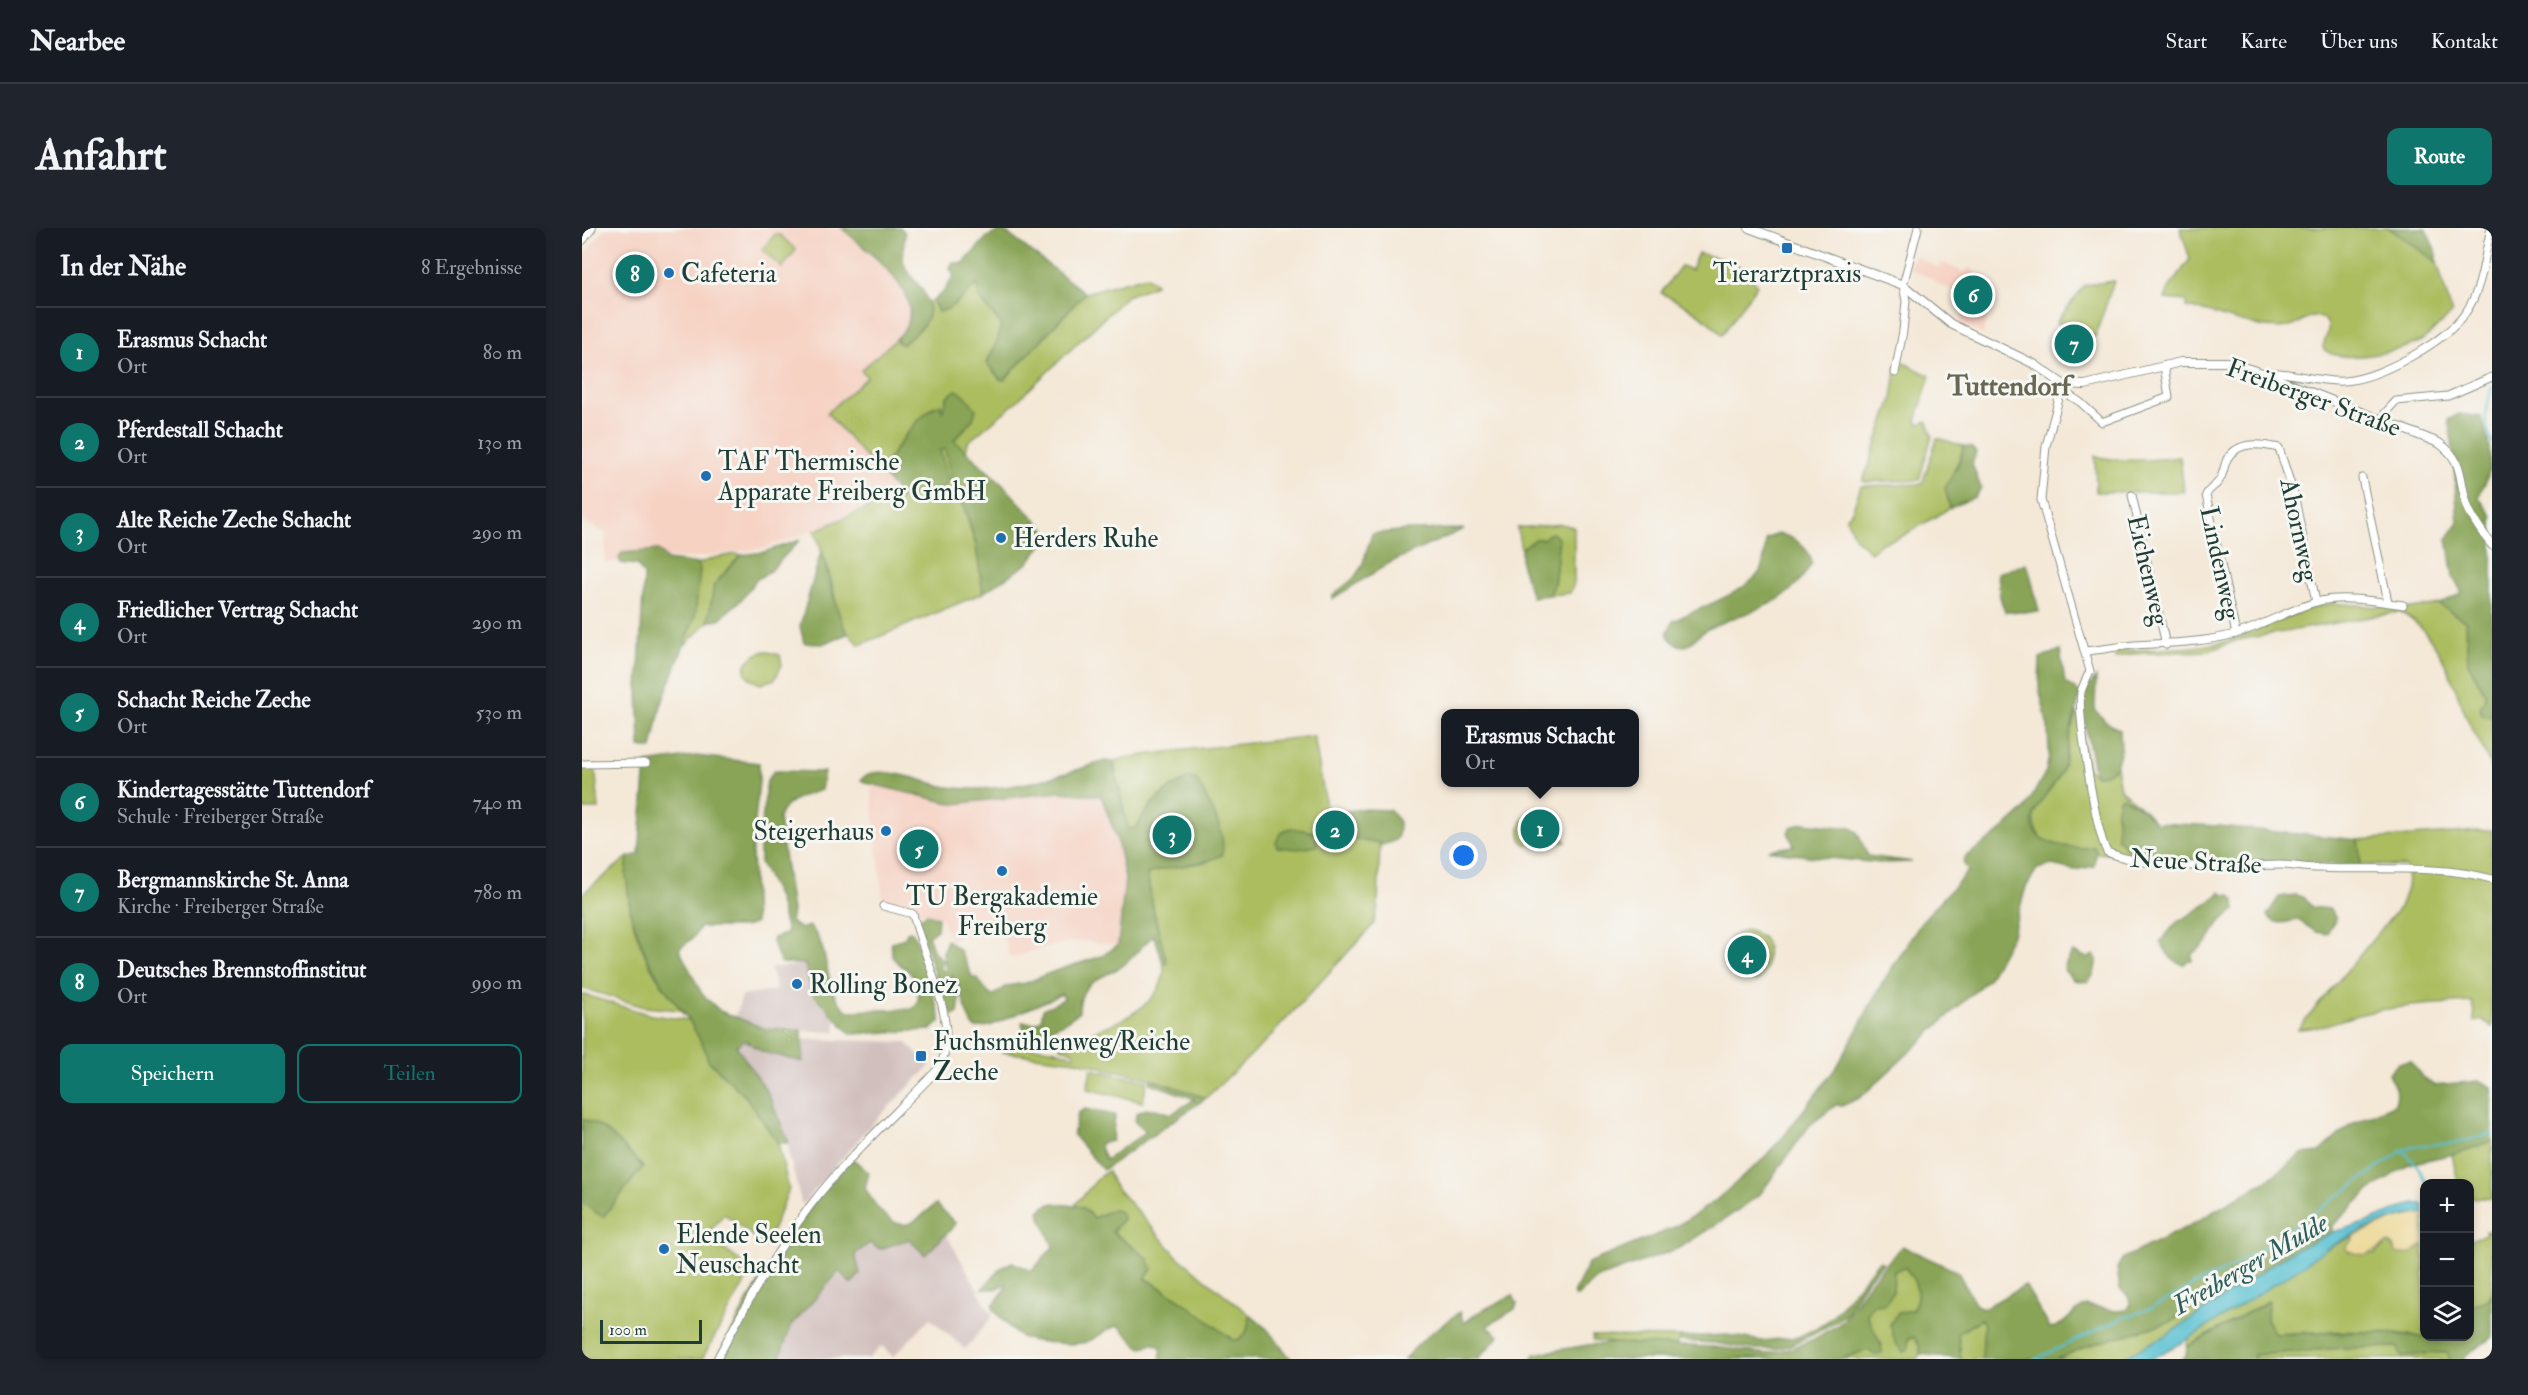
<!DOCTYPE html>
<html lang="de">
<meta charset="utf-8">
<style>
:root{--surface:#171b24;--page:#20242c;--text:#f1f3f6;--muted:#9ea1a6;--line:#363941;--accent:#0f766e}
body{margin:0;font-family:"IM FELL Double Pica",serif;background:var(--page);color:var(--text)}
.controls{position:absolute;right:18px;bottom:18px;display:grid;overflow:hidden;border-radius:12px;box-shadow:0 3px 9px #0003}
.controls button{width:54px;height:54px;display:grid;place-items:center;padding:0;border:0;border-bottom:2px solid var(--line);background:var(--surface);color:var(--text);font:30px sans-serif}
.scale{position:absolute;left:18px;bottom:15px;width:102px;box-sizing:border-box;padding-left:6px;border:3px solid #1f3d34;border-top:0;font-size:16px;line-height:21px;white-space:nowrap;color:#1f3d34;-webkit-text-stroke:4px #f6f6f2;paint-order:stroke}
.you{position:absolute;left:882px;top:628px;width:21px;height:21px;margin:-15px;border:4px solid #fff;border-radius:50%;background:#1a73e8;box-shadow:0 0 0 9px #1a73e833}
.badge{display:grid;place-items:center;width:39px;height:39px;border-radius:50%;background:var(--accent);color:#fff;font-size:20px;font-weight:700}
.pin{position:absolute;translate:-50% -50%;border:3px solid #fff;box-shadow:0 2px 6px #0006}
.popup{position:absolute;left:859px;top:481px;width:198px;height:78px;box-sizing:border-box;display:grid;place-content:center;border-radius:12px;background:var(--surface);filter:drop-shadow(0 2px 4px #0005);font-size:20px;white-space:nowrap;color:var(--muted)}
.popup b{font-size:22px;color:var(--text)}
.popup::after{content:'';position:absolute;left:50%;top:100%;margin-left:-12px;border:12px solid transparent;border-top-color:var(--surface)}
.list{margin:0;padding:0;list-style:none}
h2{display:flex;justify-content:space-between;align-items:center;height:78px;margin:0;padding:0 24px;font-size:26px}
h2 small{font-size:20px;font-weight:400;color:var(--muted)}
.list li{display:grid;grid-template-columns:39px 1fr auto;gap:18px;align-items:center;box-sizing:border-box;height:90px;padding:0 24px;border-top:2px solid var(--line)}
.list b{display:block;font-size:22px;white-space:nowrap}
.list p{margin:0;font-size:20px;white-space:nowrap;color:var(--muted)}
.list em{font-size:20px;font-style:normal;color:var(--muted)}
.actions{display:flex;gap:12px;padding:18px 24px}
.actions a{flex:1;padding:14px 0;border:2px solid var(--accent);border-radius:12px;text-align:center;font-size:21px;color:var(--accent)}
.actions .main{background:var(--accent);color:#fff}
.icon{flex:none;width:33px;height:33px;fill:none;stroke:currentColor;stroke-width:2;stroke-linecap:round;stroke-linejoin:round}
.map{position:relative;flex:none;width:1910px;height:1131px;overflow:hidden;border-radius:12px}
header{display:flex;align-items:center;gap:36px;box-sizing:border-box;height:84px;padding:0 30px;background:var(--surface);border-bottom:2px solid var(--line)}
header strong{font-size:28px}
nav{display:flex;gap:33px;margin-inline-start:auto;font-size:21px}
.intro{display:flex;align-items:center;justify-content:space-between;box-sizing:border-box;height:144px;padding:0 36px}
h1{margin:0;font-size:42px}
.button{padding:15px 27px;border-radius:12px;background:var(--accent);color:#fff;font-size:21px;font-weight:700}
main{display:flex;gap:36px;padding:0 36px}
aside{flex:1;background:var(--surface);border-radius:12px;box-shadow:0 3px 9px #0003}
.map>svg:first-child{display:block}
.built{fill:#f6d2c3}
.industrial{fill:#d1bfbd}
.green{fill:#acbd60;stroke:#667d4a;stroke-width:1.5}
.forest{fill:#89a456;stroke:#547045;stroke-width:1.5}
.sand{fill:#eeda9e;stroke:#868c69;stroke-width:1.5}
.water{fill:#54bfd0;stroke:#3a7e82;stroke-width:1.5}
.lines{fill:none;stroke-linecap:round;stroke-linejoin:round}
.stream{stroke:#54bfd0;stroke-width:2}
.minor-casing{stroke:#8a9286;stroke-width:9}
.tertiary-casing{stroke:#8a9286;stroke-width:10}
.secondary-casing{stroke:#8a9286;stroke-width:11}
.minor{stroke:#fff;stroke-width:7}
.tertiary{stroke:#fff;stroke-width:8}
.secondary{stroke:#fff;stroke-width:9}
.poi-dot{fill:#1f6fb2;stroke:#f6f6f2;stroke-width:2}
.labels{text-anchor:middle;stroke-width:6;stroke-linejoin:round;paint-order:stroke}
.poi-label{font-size:26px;fill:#1f3d34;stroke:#f6f6f2;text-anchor:start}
.street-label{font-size:26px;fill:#1f3d34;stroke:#f6f6f2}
.water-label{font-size:27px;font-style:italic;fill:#2c5e5b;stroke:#f6f6f2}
.quarter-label{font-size:28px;font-weight:bold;fill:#676753;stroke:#f6f6f2}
</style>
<header>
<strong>Nearbee</strong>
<nav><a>Start</a><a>Karte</a><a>Über uns</a><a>Kontakt</a></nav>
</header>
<div class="intro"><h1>Anfahrt</h1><a class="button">Route</a></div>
<main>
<aside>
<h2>In der Nähe<small>8 Ergebnisse</small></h2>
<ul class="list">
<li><span class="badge">1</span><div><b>Erasmus Schacht</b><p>Ort</p></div><em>80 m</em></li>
<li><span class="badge">2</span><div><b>Pferdestall Schacht</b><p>Ort</p></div><em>130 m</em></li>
<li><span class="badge">3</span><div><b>Alte Reiche Zeche Schacht</b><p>Ort</p></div><em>290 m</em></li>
<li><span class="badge">4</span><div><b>Friedlicher Vertrag Schacht</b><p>Ort</p></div><em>290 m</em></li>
<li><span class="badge">5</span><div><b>Schacht Reiche Zeche</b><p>Ort</p></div><em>530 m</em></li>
<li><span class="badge">6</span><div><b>Kindertagesstätte Tuttendorf</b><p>Schule · Freiberger Straße</p></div><em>740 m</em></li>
<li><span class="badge">7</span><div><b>Bergmannskirche St. Anna</b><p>Kirche · Freiberger Straße</p></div><em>780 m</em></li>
<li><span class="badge">8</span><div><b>Deutsches Brennstoffinstitut</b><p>Ort</p></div><em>990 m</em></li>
</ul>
<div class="actions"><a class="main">Speichern</a><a>Teilen</a></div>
</aside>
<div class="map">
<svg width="1910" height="1131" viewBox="0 0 1910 1131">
<rect width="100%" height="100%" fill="#f6f6f2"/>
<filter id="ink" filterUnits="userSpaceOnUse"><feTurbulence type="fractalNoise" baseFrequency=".0167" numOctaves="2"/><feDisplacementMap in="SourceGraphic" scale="12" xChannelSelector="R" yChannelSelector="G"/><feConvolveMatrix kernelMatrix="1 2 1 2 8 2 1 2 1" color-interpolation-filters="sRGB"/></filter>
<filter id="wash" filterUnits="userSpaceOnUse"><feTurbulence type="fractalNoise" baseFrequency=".008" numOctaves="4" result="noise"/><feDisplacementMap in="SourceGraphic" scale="24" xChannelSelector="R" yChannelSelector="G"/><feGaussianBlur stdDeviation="1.35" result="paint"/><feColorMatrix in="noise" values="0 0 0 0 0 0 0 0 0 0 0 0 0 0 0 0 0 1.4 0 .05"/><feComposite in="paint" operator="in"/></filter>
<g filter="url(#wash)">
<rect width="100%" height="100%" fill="#f4e8d7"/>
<g class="built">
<path d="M24 0H260L321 59 329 81 324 102 279 141 285 149 245 185 315 264 245 298 183 320 111 330H71L23 335 24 305 0 294V28Z"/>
<path d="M1332 27 1357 40 1360 34 1381 44 1389 39 1394 46 1405 49 1402 61 1407 63 1403 76 1408 78 1401 107 1379 95 1382 71 1371 62 1359 58 1349 50 1327 41Z"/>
<path d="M296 557 372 576 477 564 519 568 535 611 543 651 536 717 500 713 481 715 428 730 419 697 411 695 368 711 358 688 301 675 289 561Z"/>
</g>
<g class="industrial">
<path d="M223 737 228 765 253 792 254 804 184 801 153 789 160 768 194 762 188 740Z"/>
<path d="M220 811 324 814 348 838 290 896 220 977 207 928V915L198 892 185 863 154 818 163 812 181 824 221 834Z"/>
<path d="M364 1006 411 1088 383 1121 348 1090 311 1129 300 1118 286 1131 197 1130 209 1098 257 1043 269 1056 272 1026 288 1015 298 1021 327 1011 343 1027Z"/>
</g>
<g class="green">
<path d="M1598 0H1807L1855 34 1870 86C1857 95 1851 106 1839 113 1822 123 1755 138 1741 120 1741 111 1753 99 1741 91 1728 82 1719 97 1707 99 1676 104 1634 84 1604 79V73L1583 71 1587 60 1608 31Z"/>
<path d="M193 6 198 7 214 22 200 40 180 22Z"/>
<path d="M1116 25C1140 31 1163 34 1175 57L1140 107C1123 88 1102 76 1079 65L1099 38 1109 42Z"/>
<path d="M564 48 574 55 571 58 545 68 432 176 386 214 384 224 372 212 383 201 365 169 360 185 352 178 324 206 297 244 245 185 285 149 279 142 314 111 316 115 346 79 344 74 351 73 356 83 373 76 394 57 396 58 397 70 419 96 416 111 405 135 418 151 422 152 503 65Z"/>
<path d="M1532 53 1513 109 1474 95 1503 57Z"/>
<path d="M1318 133 1348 148 1334 193 1337 196 1345 193 1350 208 1337 252 1283 254 1281 253 1310 171 1315 134Z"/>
<path d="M1355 210 1382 218C1376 239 1360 258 1368 280L1319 309 1300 315 1289 324 1273 310 1264 290 1270 283 1279 258 1340 256Z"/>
<path d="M358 221H363L394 318 401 365 278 417C252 396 257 378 248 349 244 333 238 319 233 303L301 273H313L360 233Z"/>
<path d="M1513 228C1542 235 1569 232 1598 229L1602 264H1514Z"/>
<path d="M979 296 992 299V355L988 365 967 367C976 356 973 327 977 312L976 310 953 311 939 321 935 300Z"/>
<path d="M154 326 159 327 132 357 126 394 100 420C104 406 121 347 116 336L132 330Z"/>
<path d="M1751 375 1822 381 1857 376 1884 394 1886 435 1903 465 1901 487 1910 489V543C1904 523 1892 507 1884 488 1869 450 1856 403 1817 384L1656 412 1627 423 1550 426 1533 430 1534 423C1568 421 1607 422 1641 414 1678 404 1713 382 1751 375Z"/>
<path d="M183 423 198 427 200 437 193 451 179 456C153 448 162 429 183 423Z"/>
<path d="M1495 483 1505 538 1513 547 1524 546 1534 539 1538 561 1561 581 1550 573 1535 610 1553 628 1514 625 1512 619C1488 623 1445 618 1453 584L1487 508Z"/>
<path d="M732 508 745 584H762L756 591 793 614H798L796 679 791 697 685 812 624 870 569 851 494 833 420 824 422 816 470 821 492 828V824L478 819 479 814C514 803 585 784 582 737L585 735 572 686 565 646 577 641 626 634 590 558 571 574 554 601H546L531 534 542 530 585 524Z"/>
<path d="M0 537H13L17 581H0Z"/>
<path d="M948 582H968L984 614 963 618 942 616C933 603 940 592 948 582Z"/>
<path d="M1910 602V799L1899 791 1892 794 1891 774C1857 776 1822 777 1789 784 1764 789 1741 801 1716 801L1818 679C1824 663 1829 654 1823 638L1779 637 1776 612Z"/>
<path d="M46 629C41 686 63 750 108 787H102L98 782 62 779 0 760V666Z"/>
<path d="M1163 702C1169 703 1176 705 1181 710 1189 720 1186 748 1174 753 1156 749 1145 726 1148 710Z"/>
<path d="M0 766 69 787 107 792 123 821 126 832 164 869 196 915 207 961 184 1018 142 986 124 1008 170 1042 120 1131H0Z"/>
<path d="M509 841 565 853 561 874 505 861Z"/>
<path d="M1910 913V971L1888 969V956L1876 955 1870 926Z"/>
<path d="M526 943 531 956 596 1029 668 1087 665 1103 656 1112H650L603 1075 562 1049 570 1041 566 1031 530 1003 541 991 531 981 512 990 500 979 492 978 518 948Z"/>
<path d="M1903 1003H1910V1065L1907 1071 1888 1078V1012L1904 1006Z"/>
<path d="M1772 1008 1770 1013 1792 1026 1807 1015 1812 1022 1838 1019 1842 1016V1108L1846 1109C1835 1110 1825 1106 1814 1105 1774 1102 1732 1103 1693 1106L1684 1091 1686 1073 1605 1119 1606 1111 1617 1103 1722 1037 1735 1025Z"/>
<path d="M1322 1039C1334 1050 1340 1068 1330 1082L1316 1085 1326 1111 1332 1109 1337 1117 1338 1126 1335 1131H1258L1300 1117 1290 1102 1285 1086 1291 1077 1311 1064 1312 1043Z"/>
<path d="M1674 1040 1682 1041 1585 1107 1537 1131H1475L1505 1118 1588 1094Z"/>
<path d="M1399 1091 1402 1096 1400 1131H1379L1376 1105Z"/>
<path d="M1010 1108 1098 1109 1092 1123 1011 1112Z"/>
<path d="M1816 1119 1820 1128 1865 1124 1868 1131H1672L1671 1127 1760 1120Z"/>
</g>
<g class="forest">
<path d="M260 0H318L322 3C325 14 317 24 322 36 325 44 333 52 338 59 358 88 341 99 320 117L314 111C357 74 287 25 260 0Z"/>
<path d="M1807 0H1843L1855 26V34Z"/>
<path d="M418 3 426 6 503 65 422 152 418 151 405 135 416 111 419 96 397 70 396 58 394 57C382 68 371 81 356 84L351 73 363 62 372 47 368 41 370 35H382L405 9Z"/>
<path d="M374 162 383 167 394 182 391 191 372 212 423 259 468 307 445 336 401 365 394 318 384 281 377 266 371 260 363 221 358 222 366 253 363 259 313 273 307 272 306 269 316 264 298 244C313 223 335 185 359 176L360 184 365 169Z"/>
<path d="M1877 186 1899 189C1907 212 1910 224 1906 247 1904 256 1898 261 1897 270L1910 288V489L1900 487 1898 479 1903 470V465L1886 435 1884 394 1857 376 1880 365 1871 348 1865 311 1876 295 1870 212 1866 192Z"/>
<path d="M1382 218 1389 219 1394 225 1390 236 1399 260 1393 269 1368 280 1363 260 1377 235Z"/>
<path d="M882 301 809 334 750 371V368L772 350 780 338 790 306 825 302Z"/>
<path d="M971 305 977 312C974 326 975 358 967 367L950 369 939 335V321L953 311H961L967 306Z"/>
<path d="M1195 306C1210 307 1227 319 1230 335 1203 383 1169 379 1126 401 1118 405 1112 413 1104 418 1096 418 1089 414 1085 406L1091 393C1112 382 1167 363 1178 343 1183 334 1183 321 1184 311Z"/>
<path d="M218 312 189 342 173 353 160 371 136 392 126 394 132 357 159 327 182 324Z"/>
<path d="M76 322 85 332 116 336 118 341 113 389 79 477 70 521 58 519 56 460 62 347 55 337 39 335 37 330 40 325Z"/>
<path d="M239 324C249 351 252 380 265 406L240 416 222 415 218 398Z"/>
<path d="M1444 336 1448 345 1457 384H1423L1418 369 1416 345Z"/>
<path d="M1478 422 1483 455 1498 464C1496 480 1490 494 1487 509 1484 519 1484 531 1480 541 1474 557 1460 569 1453 584 1438 617 1493 622 1512 619L1514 621 1512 638 1492 642 1470 637 1455 641 1444 659 1430 707 1406 751 1279 869 1260 878 1254 877 1227 898 1179 965 1157 982 1097 1020 1016 1050 994 1069 992 1066 1006 1035 1091 1000 1111 988 1134 972 1178 934 1201 909 1256 837 1298 759 1340 693 1386 643 1381 634 1383 629 1413 608 1443 581 1464 543 1467 528 1466 499 1457 459 1458 430Z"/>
<path d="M1514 449 1513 482 1524 494 1538 502 1539 521 1534 539 1524 546 1513 547 1504 501 1501 467Z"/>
<path d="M114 528 177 535V553L170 623 173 695 163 699H118L112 709 97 721 120 766 138 783 184 801 220 802 221 834 181 824 163 812 154 818 185 863 207 915H196L164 869 126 832 123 821 107 792 84 762 66 732 49 688 44 647 46 629 57 626 64 535Z"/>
<path d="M523 533 531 534 546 601 554 600C566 576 583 561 607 550L615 552C626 574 645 602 640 627 616 639 589 636 565 646L572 685 585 735 582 737C577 728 578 716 571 708 562 716 553 727 544 735 523 752 497 749 497 784L482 795 447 808 442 804 440 794 453 795 459 792 461 781 482 771 480 766 408 798 393 800C380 784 384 765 370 747 369 755 373 758 376 765 379 771 377 779 376 785L371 788 357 761 336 695 339 689 345 686 356 689 355 702 346 707 352 724 361 732 359 740 361 743 364 742 361 724 365 712 378 723 391 750H395L408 767H412L425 758 444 755 470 744 520 728 536 717 543 651 535 611 519 568 477 564 372 576 285 555 279 552C291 532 347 556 366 559 418 567 474 549 523 533Z"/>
<path d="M192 543 242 544 239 562C222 568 203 571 197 590L210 683 208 694 219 701 227 698C251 719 239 764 266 783L330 781C341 776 336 754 329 746 324 740 314 735 311 729 309 725 310 718 309 714L323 710 325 704 329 703 333 708 358 788V794L349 802 269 806 229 764 223 736 199 735 190 714 191 710 203 706 205 703 196 670 178 634V611L185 552Z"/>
<path d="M1541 569 1561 581 1574 595 1637 598 1776 612 1779 637 1638 635 1553 628 1535 610V581L1537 571Z"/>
<path d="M778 581 808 582 817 594C817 615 815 612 797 618L798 614C782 615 758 610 756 591L762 584Z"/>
<path d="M1221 595 1269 600 1275 604 1286 628 1330 634 1299 635 1225 628 1186 622 1212 618 1206 604 1209 599Z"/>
<path d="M709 600 732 604 735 609V618L716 621 695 619 694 615C697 606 700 603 709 600Z"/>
<path d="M1639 664 1642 667H1648L1653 672V682L1637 695 1625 714 1610 726V733H1606L1602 736C1588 734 1586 725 1578 714L1594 695 1625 676Z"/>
<path d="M1714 667 1722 670 1730 679 1748 681 1754 691 1745 706 1734 704 1716 692C1703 694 1695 699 1685 687L1697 669Z"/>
<path d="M1491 724 1506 730 1512 727 1515 731 1512 746 1506 754 1491 752 1482 742 1484 735Z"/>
<path d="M1828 833 1841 850 1852 857 1898 853 1910 859V913L1876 925 1827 936 1788 962 1749 999 1751 1004 1709 1024 1682 1041 1674 1040 1588 1094 1505 1118 1475 1131H1400L1402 1096 1399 1091 1376 1105 1379 1131 1338 1126 1337 1117 1332 1109 1326 1111V1122L1321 1124 1313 1114 1308 1096 1316 1085 1330 1082C1340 1068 1334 1050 1322 1039L1312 1043 1311 1064 1303 1076 1291 1077 1285 1086C1289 1099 1301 1115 1300 1125L1293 1127 1285 1122 1258 1131H949L953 1126 1006 1117 1034 1115 1133 1119 1184 1126 1207 1121 1232 1111 1259 1095 1288 1054 1320 1018 1376 1044 1393 1076 1401 1081 1443 1057 1468 1100C1483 1099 1490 1083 1504 1077L1534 1083 1544 1082 1549 1076 1546 1068 1538 1061 1535 1040 1541 1030 1607 998 1684 953 1720 926 1738 924 1768 897 1813 876 1815 866 1807 845 1817 835Z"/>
<path d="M569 851 624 870 521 942 491 907 496 885 503 881 533 887 530 913 517 916 523 932 564 904 553 894 554 887C564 876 577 882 590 886L613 871 568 855Z"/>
<path d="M0 892C20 892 47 925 61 939L21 989 0 975Z"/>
<path d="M270 930 287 945 283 960C291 974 306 1000 326 996 335 994 346 982 354 976L374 996 343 1027 327 1011 298 1021 288 1015 273 1026 278 1046 269 1056 257 1043 209 1098 197 1131H135L166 1072 229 978Z"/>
<path d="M471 975 500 979 512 990 531 981 540 985 541 991 530 1004 566 1031 570 1041 563 1050 603 1075 651 1112H656L665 1103 668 1087 685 1101 709 1131H578L580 1120 571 1115 561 1120 556 1118 537 1098C523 1100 517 1110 504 1114 492 1118 450 1114 439 1109 429 1103 420 1091 412 1082L411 1077 425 1059V1056L413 1061H400L419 1040 430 1034 450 1043 471 1019 457 984 461 979Z"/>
<path d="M1297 1033 1301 1035 1285 1052 1264 1085 1256 1092 1230 1107 1206 1118 1193 1121H1169L1133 1115 1097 1113 1098 1109 1145 1107 1180 1113 1216 1109 1240 1097 1251 1088Z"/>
<path d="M1910 1065V1110L1885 1126 1882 1131H1868L1865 1124 1820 1128 1815 1119 1760 1120 1672 1127V1131H1600L1604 1128 1605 1119 1687 1073 1684 1091 1693 1106 1795 1104 1841 1109 1888 1108V1078L1907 1071Z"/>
<path d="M931 1067 935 1076 933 1081 905 1098 917 1108 896 1131H822L845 1108 878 1084 882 1095 897 1084Z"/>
</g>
<path class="sand" d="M1842 985V1016C1832 1023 1828 1029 1814 1025L1811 1018 1807 1015C1788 1024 1787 1032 1764 1022V1018L1770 1013 1772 1008 1812 991Z"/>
<path class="water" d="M1832 975 1842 977V985C1807 988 1748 1014 1722 1037L1606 1111 1569 1131H1537L1585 1107 1709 1024 1751 1004 1783 995Z"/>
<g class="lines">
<g class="stream">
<path d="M1910 159C1903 186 1900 187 1910 215"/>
<path d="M1821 922 1836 939 1845 956"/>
<path d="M1454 1131 1538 1091 1570 1080 1609 1058 1640 1044 1692 1013 1821 922 1830 918 1874 915 1910 906"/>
</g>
</g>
</g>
<g filter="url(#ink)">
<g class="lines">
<g class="minor-casing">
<g id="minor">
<path d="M1313 145 1321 103 1324 73 1321 57 1336 0"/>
<path d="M1680 145C1708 142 1735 155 1762 153 1797 151 1865 113 1884 84 1901 59 1902 28 1909 0"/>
<path d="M1481 156 1464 218 1459 272 1508 443C1505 449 1501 457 1499 464 1495 489 1514 603 1525 624 1571 643 1647 638 1697 637 1710 637 1724 640 1738 640 1793 643 1855 636 1910 651"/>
<path d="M1479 162 1498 174 1520 194 1587 169 1582 138"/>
<path d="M1799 193 1803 185 1814 173 1866 168 1910 149"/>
<path d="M1780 250 1806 374"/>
<path d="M1550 267 1584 417"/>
<path d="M1654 406 1624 267C1627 260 1633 259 1637 253 1641 248 1642 238 1645 231 1657 212 1679 216 1697 220L1712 266 1734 374"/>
<path d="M1503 423C1520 422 1536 418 1553 417 1587 415 1619 415 1653 406 1681 398 1706 382 1734 374 1760 367 1795 373 1821 377"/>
<path d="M0 536 64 535"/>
<path d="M135 1131C163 1078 192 1026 228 978 266 928 314 886 357 840 380 798 341 730 331 686L301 678"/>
</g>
</g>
<g class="tertiary-casing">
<path id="tertiary" d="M1167 0 1321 57 1369 96 1452 136 1481 156 1503 157 1599 134H1645L1680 145 1857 215C1885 235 1875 253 1887 282 1893 295 1901 306 1910 317"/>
</g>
<g class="secondary-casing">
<path id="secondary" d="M0 12 9 0"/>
</g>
<use href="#minor" class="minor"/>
<use href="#tertiary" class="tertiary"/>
<use href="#secondary" class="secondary"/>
</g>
</g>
<g class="poi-dot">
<rect x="1199" y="14" width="12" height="12" rx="3"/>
<circle cx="87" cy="45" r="6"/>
<circle cx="124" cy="248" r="6"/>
<circle cx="419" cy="310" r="6"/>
<circle cx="304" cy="603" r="6"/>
<circle cx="420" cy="643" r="6"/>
<circle cx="215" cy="756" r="6"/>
<rect x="333" y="822" width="12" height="12" rx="3"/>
<circle cx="82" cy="1021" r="6"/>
</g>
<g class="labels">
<g class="poi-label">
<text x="99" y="54">Cafeteria</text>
<text x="1205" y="54" text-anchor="middle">Tierarztpraxis</text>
<text x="136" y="242">TAF Thermische<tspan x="136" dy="30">Apparate Freiberg GmbH</tspan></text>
<text x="431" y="319">Herders Ruhe</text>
<text x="292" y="612" text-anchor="end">Steigerhaus</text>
<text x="420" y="677" text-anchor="middle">TU Bergakademie<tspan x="420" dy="30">Freiberg</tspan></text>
<text x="227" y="765">Rolling Bonez</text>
<text x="351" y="822">Fuchsmühlenweg/Reiche<tspan x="351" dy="30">Zeche</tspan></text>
<text x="94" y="1015">Elende Seelen<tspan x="94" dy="30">Neuschacht</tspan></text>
</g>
<g class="street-label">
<text transform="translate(1732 169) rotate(20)" y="9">Freiberger Straße</text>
<text transform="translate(1718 302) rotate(78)" y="9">Ahornweg</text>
<text transform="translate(1639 335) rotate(78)" y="9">Lindenweg</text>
<text transform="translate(1567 342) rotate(77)" y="9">Eichenweg</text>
<text transform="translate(1614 633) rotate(3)" y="9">Neue Straße</text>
</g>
<g class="water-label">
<text transform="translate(1668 1036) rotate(-30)" y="9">Freiberger Mulde</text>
</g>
<g class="quarter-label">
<text x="1427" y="167">Tuttendorf</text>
</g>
</g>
</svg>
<div class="controls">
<button>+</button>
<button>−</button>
<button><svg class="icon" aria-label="layers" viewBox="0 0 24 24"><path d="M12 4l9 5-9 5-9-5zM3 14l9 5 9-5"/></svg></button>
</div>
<div class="scale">100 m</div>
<div class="you"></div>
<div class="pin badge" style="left:958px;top:601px">1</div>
<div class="popup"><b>Erasmus Schacht</b>Ort</div>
<div class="pin badge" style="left:753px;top:602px">2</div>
<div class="pin badge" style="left:590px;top:607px">3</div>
<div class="pin badge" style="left:1165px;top:727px">4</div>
<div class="pin badge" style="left:337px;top:621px">5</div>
<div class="pin badge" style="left:1391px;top:67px">6</div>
<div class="pin badge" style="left:1492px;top:116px">7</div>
<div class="pin badge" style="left:53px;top:46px">8</div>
</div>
</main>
